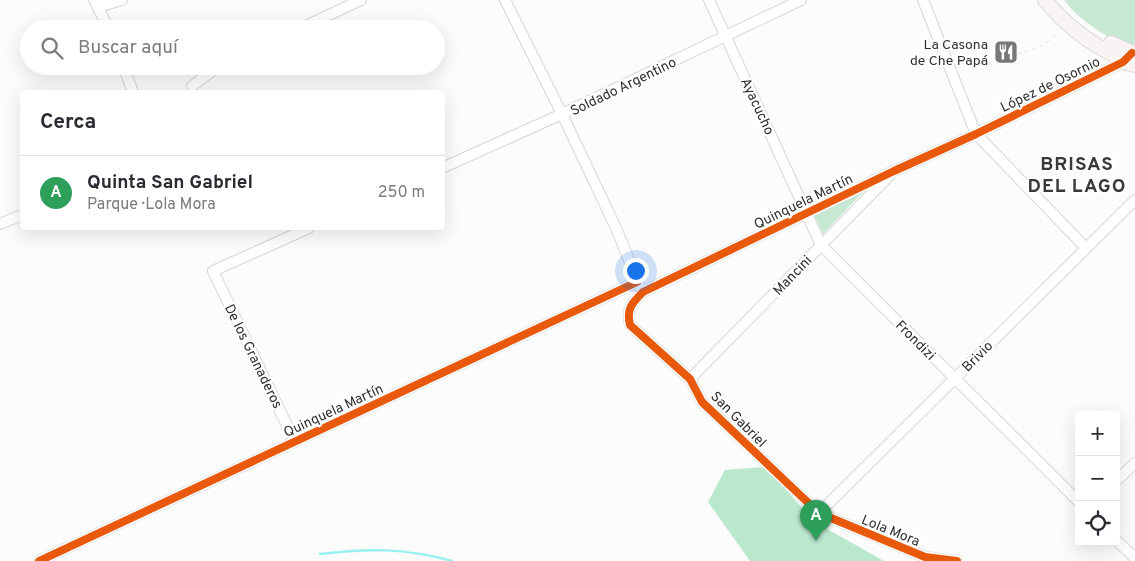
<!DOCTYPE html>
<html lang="es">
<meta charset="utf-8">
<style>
:root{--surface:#fff;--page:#f7f7f7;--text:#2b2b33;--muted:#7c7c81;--line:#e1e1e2;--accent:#2563eb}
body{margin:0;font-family:Overpass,sans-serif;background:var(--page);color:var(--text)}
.controls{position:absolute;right:15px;bottom:15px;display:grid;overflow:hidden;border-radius:5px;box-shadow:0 5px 20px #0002}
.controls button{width:45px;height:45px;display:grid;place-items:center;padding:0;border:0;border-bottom:1px solid var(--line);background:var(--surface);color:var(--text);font:25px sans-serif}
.you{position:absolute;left:635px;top:270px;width:18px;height:18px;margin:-12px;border:4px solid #fff;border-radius:50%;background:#1a73e8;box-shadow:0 0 0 8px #1a73e833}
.badge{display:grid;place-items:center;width:32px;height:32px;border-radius:50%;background:var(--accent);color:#fff;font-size:16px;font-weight:700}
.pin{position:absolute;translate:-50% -41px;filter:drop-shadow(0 1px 2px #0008)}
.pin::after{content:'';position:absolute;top:26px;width:18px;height:15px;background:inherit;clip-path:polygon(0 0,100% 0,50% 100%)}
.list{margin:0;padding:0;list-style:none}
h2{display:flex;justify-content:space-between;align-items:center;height:65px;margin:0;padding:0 20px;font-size:21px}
h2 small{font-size:16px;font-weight:400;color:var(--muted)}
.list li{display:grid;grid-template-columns:32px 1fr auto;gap:15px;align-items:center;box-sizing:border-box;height:75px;padding:0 20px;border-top:1px solid var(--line)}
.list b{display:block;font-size:19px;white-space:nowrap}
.list p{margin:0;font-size:16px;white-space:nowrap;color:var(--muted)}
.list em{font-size:16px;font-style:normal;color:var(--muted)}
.icon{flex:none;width:28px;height:28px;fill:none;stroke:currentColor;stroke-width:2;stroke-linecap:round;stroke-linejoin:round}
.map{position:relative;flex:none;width:1135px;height:561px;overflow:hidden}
.search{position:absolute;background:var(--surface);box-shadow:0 5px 20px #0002;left:20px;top:20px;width:425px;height:55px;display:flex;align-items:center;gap:12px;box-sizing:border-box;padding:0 18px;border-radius:28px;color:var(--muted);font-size:19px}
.panel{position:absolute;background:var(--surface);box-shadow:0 5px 20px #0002;left:20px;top:90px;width:425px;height:140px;border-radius:5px}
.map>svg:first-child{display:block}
.green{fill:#c7e8d3}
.forest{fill:#b9e8cd}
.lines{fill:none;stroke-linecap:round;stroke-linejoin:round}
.stream{stroke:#99f0f0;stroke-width:2.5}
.minor-casing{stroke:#d6d6d6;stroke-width:12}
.major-casing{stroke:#d9d9d9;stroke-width:16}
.path{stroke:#e2e2e2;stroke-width:1;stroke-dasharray:4 4;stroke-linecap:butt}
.minor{stroke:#fff;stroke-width:10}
.major{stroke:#f9f3f4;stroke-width:14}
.cycleway-casing{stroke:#fff;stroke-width:11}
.cycleway{stroke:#e8590c;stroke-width:8}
.labels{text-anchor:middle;stroke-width:4.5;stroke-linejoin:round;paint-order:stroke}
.poi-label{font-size:14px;fill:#2f2f30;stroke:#fff;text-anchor:end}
.street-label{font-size:14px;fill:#2f2f30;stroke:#fff}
.district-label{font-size:19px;font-weight:bold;letter-spacing:1px;fill:#38393a;stroke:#fff}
</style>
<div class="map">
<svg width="1135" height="561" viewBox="0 0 1135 561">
<rect width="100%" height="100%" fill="#fcfcfc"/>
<g class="green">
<path d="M1064 0H1135V50C1109 38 1081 23 1064 0Z"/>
<path d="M864 191 823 234 814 215Z"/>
</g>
<path class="forest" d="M765 467 815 522 884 561H750L708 502 725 470Z"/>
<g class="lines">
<path class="stream" d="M320 554C367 548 406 548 452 561"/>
<g class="minor-casing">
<g id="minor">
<path d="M94 0 109 29"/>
<path d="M505 0 562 114 616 228 640 287"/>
<path d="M709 0 821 245 1079 502"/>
<path d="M923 0 976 134 1086 248"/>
<path d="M97 5H105L122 0"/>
<path d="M299 29 361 0"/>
<path d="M123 66 133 92"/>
<path d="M192 86 219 66"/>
<path d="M442 168 562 114 801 0"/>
<path d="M0 224 22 215"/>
<path d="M690 379 889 176"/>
<path d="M295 442 213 271 309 228"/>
<path d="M1116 481 1135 463"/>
<path d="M819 513 1135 200"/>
<path d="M1116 540 1135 558"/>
<path d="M39 561 637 282"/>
<path d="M957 561 925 557 819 513 702 402 690 379 630 325C626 309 632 303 643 292L894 171 976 134 1123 62 1127 58"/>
</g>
</g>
<g class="major-casing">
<g id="major">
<path d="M1045 0C1066 26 1090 44 1120 58L1123 62 1135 65"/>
<path d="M1111 43 1135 54"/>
</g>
</g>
<g class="path">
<path d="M1066 0 1081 16 1106 33"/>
<path d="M1017 54 1038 48 1058 34"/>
</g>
<use href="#minor" class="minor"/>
<use href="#major" class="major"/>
<g class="cycleway-casing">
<g id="cycleway">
<path d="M39 561 637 282"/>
<path d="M957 561 925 557 819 513 702 402 690 379 630 325C626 309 632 303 643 292L894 171 976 134 1123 62 1132 53"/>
</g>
</g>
<use href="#cycleway" class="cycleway"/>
</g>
<defs>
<g id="restaurant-square" transform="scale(1.25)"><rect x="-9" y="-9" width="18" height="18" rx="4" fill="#777" stroke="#fff"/><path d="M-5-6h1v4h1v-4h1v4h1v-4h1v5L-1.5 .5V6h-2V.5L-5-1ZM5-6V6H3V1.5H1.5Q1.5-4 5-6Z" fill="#fff"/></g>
</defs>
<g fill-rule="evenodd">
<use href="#restaurant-square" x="1006" y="52"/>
</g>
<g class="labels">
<g class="poi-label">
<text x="988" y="49">La Casona<tspan x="988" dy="16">de Che Papá</tspan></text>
</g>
<g class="street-label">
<text transform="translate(1050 84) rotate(-26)" y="5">López de Osornio</text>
<text transform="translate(623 86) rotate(-26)" y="5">Soldado Argentino</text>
<text transform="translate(758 106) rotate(65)" y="5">Ayacucho</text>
<text transform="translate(803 201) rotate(-26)" y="5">Quinquela Martín</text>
<text transform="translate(792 275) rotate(-46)" y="5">Mancini</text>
<text transform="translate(916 340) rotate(45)" y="5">Frondizi</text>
<text transform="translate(254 356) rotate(64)" y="5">De los Granaderos</text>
<text transform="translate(977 356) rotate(-45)" y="5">Brivio</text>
<text transform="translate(333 410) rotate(-25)" y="5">Quinquela Martín</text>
<text transform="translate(739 419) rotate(45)" y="5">San Gabriel</text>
<text transform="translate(891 530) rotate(22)" y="5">Lola Mora</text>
</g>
<g class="district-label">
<text x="1077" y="170">BRISAS<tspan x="1077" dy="22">DEL LAGO</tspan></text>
</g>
</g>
</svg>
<div class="controls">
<button>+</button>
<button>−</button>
<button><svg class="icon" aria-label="locate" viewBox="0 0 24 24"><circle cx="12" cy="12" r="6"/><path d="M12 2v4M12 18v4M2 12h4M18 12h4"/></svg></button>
</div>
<div class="you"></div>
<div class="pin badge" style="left:816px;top:541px;background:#2e9e5b">A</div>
<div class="search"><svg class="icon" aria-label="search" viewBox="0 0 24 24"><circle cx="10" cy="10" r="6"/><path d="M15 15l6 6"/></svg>Buscar aquí</div>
<section class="panel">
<h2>Cerca<small></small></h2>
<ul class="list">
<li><span class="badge" style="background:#2e9e5b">A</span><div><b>Quinta San Gabriel</b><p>Parque · Lola Mora</p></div><em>250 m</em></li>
</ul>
</section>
</div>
